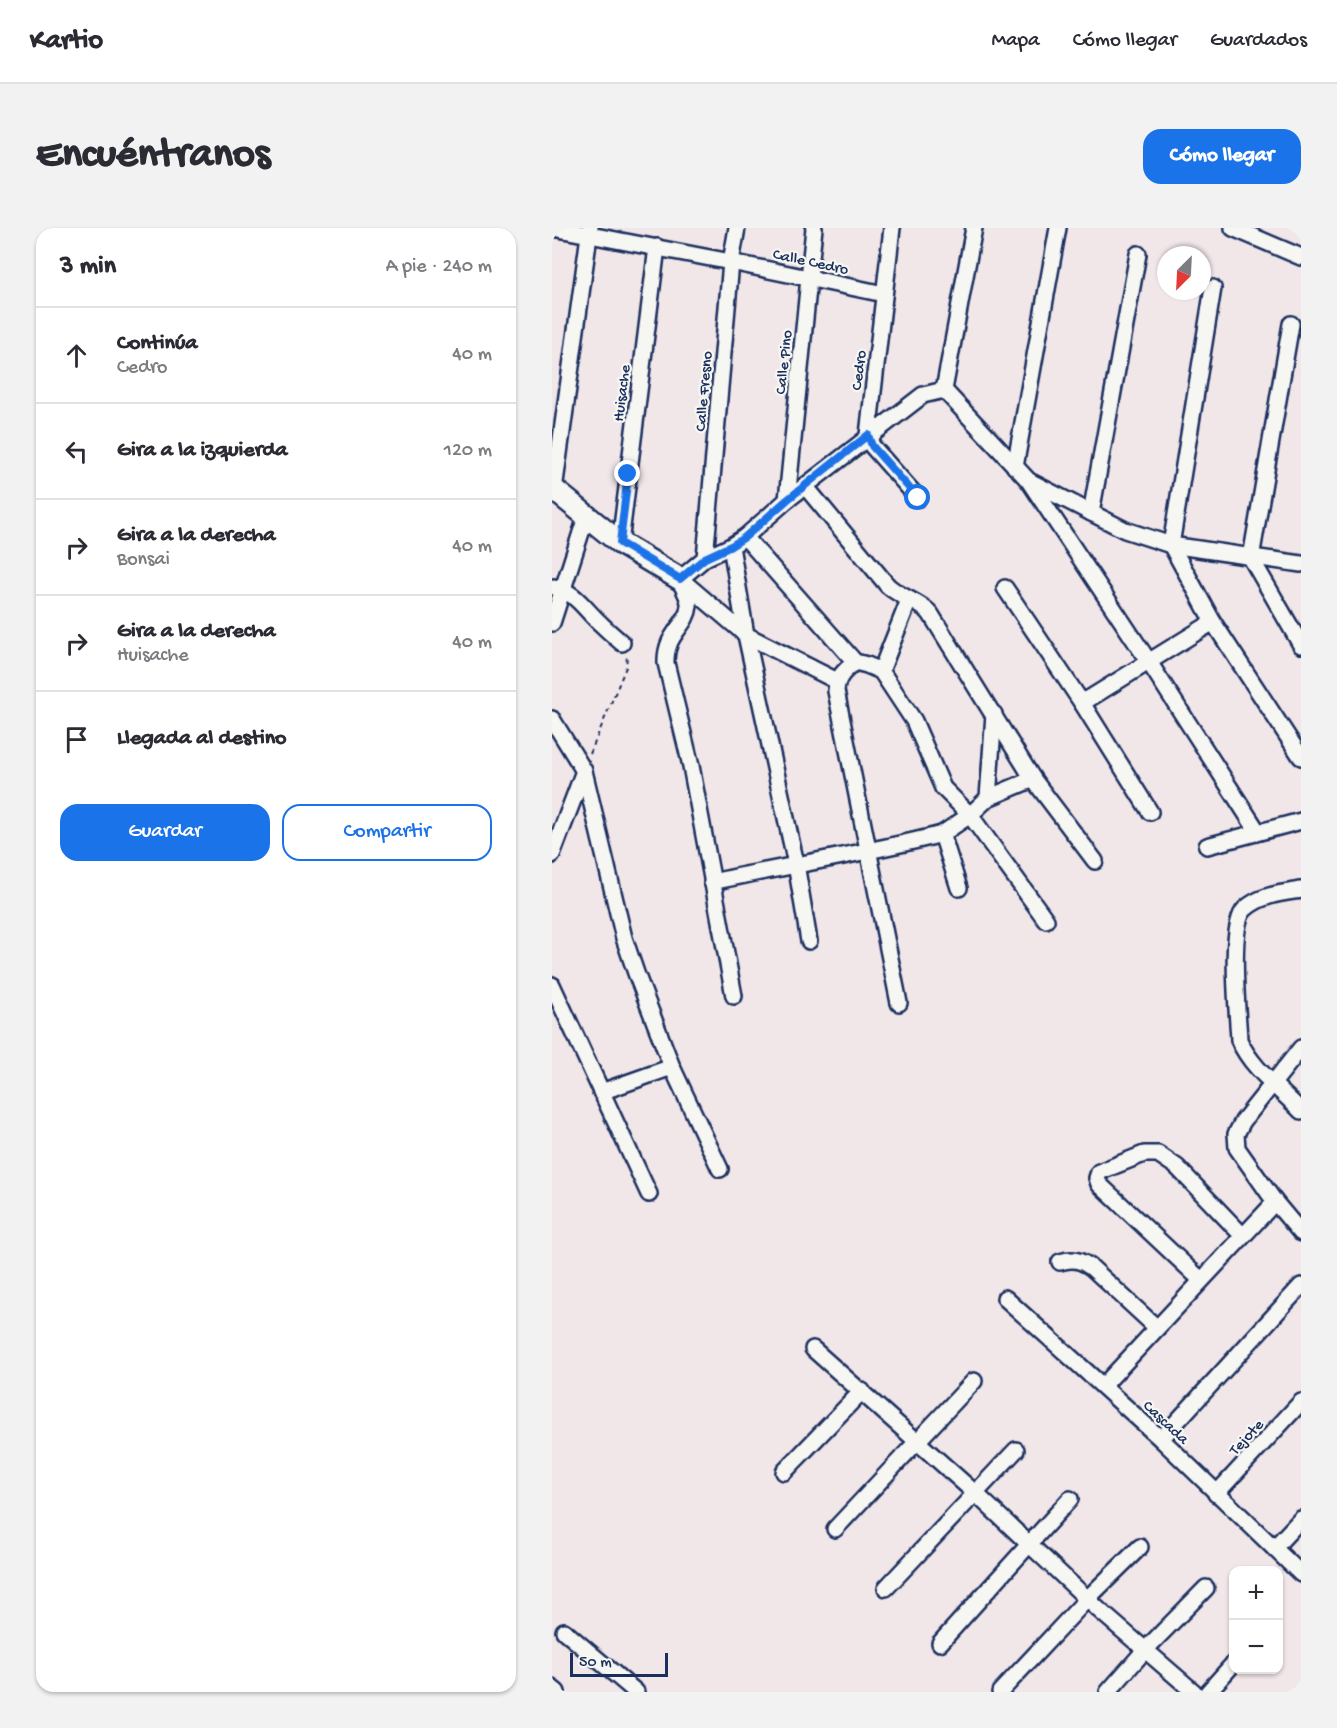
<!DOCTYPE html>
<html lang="es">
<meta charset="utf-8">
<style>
:root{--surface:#fff;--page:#f2f2f3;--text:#2b2b33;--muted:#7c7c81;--line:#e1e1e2;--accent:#1a73e8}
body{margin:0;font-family:"Gochi Hand",sans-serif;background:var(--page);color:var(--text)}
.controls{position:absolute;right:18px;bottom:18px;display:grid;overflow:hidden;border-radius:12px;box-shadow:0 2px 4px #0004}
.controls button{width:54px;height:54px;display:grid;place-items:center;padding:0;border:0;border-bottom:2px solid var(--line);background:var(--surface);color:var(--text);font:30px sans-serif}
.compass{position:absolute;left:605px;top:18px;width:54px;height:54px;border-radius:50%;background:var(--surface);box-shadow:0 2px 4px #0004;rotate:204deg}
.scale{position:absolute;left:18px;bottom:15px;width:98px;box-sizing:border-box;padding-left:6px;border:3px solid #1b2f5e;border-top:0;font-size:16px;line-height:21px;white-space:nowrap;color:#1b2f5e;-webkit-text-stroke:4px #f6f6f2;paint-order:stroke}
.stop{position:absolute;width:18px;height:18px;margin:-14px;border:4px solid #1a73e8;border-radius:50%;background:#fff}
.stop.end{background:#1a73e8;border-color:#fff;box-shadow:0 2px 6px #0008}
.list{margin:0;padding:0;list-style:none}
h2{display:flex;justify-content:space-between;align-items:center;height:78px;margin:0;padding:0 24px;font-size:26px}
h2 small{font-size:20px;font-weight:400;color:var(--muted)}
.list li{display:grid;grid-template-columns:39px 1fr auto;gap:18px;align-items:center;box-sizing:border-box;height:96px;padding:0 24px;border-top:2px solid var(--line)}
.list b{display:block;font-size:22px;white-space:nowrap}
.list p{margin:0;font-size:20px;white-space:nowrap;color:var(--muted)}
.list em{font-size:20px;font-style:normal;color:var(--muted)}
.actions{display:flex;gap:12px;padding:18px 24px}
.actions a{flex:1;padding:14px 0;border:2px solid var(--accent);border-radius:18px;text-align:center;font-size:21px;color:var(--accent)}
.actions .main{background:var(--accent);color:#fff}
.icon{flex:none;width:33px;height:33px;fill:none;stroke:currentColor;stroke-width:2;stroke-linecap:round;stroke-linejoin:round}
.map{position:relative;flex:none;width:749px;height:1464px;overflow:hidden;border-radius:18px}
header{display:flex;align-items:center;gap:36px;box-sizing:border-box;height:84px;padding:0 30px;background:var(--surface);border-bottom:2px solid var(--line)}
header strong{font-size:28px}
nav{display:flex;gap:33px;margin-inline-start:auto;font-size:21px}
.intro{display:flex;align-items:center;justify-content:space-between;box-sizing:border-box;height:144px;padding:0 36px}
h1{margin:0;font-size:42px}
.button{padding:15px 27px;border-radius:18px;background:var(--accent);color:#fff;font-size:21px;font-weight:700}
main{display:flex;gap:36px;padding:0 36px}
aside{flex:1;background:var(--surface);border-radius:18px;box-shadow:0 2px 4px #0004}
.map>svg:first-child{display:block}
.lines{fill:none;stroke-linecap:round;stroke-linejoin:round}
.street-casing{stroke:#1b2f5e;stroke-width:20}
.secondary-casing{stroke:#1b2f5e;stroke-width:26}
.path{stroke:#1b2f5e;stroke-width:2;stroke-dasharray:4.5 4.5;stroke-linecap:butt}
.street{stroke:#f6f6f2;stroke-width:15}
.secondary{stroke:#f6f6f2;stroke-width:21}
.route{stroke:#1a73e8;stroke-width:8}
.labels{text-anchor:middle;stroke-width:4.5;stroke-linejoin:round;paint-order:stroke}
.street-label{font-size:16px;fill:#1b2f5e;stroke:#f6f6f2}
</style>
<header>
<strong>Kartio</strong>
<nav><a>Mapa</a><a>Cómo llegar</a><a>Guardados</a></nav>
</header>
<div class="intro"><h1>Encuéntranos</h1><a class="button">Cómo llegar</a></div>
<main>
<aside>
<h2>3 min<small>A pie · 240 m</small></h2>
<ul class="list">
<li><svg class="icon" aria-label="ahead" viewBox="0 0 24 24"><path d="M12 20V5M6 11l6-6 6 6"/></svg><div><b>Continúa</b><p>Cedro</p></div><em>40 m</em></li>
<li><svg class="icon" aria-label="left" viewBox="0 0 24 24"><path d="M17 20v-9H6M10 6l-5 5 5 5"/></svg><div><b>Gira a la izquierda</b></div><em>120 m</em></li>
<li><svg class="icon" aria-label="right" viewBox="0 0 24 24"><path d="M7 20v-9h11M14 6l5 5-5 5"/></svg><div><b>Gira a la derecha</b><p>Bonsai</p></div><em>40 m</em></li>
<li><svg class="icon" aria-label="right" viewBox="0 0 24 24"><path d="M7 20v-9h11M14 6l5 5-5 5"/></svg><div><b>Gira a la derecha</b><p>Huisache</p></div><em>40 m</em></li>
<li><svg class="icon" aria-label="arrive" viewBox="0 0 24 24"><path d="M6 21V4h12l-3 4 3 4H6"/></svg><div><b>Llegada al destino</b></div></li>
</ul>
<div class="actions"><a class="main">Guardar</a><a>Compartir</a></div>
</aside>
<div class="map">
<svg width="749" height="1464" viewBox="0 0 749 1464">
<rect width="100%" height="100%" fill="#f1e6e8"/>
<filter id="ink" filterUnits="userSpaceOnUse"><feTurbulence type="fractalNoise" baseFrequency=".0167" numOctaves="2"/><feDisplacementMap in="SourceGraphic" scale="12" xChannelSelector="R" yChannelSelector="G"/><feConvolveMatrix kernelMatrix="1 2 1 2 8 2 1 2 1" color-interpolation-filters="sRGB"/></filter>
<g filter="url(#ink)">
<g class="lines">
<g class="street-casing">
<g id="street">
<path d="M1 0 179 34 332 66"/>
<path d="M340 0 316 207 320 218 366 270"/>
<path d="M681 0 749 29"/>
<path d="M661 60 619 317 661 394 749 529"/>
<path d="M739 96 699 330 749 417"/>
<path d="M392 162 477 253 573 302 619 317 749 336"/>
<path d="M392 162 422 0"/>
<path d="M463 239 506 0"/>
<path d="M477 253 597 434 706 604"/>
<path d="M253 258 336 358C350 370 366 373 378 385L481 551 543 633"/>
<path d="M2 262 38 0"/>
<path d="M235 272 262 0"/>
<path d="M539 285 586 26"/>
<path d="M193 309 303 434 315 437 329 443 362 493 391 560 418 587 494 692"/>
<path d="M68 315 105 19"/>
<path d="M179 318 194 407 244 636 257 713"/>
<path d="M153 330 179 34 185 0"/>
<path d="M128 351C130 360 138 369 137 378 135 399 113 405 114 435L139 538 182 768"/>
<path d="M128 351 153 330 179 318 193 309 235 272 371 167 392 162"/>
<path d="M133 355 194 407 285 453"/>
<path d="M2 359C23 363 34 383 49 396 56 403 63 409 70 415"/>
<path d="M453 360 530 475 598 584"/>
<path d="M0 395 34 289"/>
<path d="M303 434C292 443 285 449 284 463L347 775"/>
<path d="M329 443 357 372"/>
<path d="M530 475 661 394"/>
<path d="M0 491 32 543 72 710 84 745 120 839 168 941"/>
<path d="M436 570 442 486"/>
<path d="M655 618 749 593"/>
<path d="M0 627 32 543"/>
<path d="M160 654C236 637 314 626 390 606"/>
<path d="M407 660 390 606 418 587 436 570 481 551"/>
<path d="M749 662C730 665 708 667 693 681 676 697 686 787 687 812 699 840 728 861 749 883"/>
<path d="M0 757 97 966"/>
<path d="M749 820 691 893 684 906 685 920 723 974 749 1005"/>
<path d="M49 864 120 839"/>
<path d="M508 1034C521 1030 529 1032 540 1040L605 1100"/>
<path d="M649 1052 547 956 545 950 547 944 592 926H606L625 939 691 1008"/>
<path d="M453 1070 609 1211 749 1346"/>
<path d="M261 1121 423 1265 547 1382 642 1464"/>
<path d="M551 1158 723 974"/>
<path d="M609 1211 749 1058"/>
<path d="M232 1244 310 1163"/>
<path d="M664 1266 749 1174"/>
<path d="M283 1301 422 1153"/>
<path d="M722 1320 749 1291"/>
<path d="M334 1360 464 1222"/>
<path d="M12 1403 84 1464"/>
<path d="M388 1415 518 1271"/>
<path d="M0 1460 5 1464"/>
<path d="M448 1464 536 1370 588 1319"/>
<path d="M556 1464 593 1422 654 1360"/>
<path d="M656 1464 682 1435"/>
</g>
</g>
<g class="secondary-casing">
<path id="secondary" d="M0 260 68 315 128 351"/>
</g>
<path class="path" d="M38 526 74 439 75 428"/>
<use href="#street" class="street"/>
<use href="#secondary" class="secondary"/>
</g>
</g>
<g class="lines" filter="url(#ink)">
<path class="route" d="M76 246 68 315 128 351 153 330 179 318 193 309 235 272 316 207 320 218 366 270"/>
</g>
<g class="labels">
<g class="street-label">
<text transform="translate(259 32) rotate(12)" y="6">Calle Cedro</text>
<text transform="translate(230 134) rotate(-84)" y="6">Calle Pino</text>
<text transform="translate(305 142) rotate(-83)" y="6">Cedro</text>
<text transform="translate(150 163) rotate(-85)" y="6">Calle Fresno</text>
<text transform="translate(68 165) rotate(-83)" y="6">Huisache</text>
<text transform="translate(615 1193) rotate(43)" y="6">Cascada</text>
<text transform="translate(693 1208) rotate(-47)" y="6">Tejote</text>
</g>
</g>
</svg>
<div class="controls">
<button>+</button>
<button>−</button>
</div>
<svg class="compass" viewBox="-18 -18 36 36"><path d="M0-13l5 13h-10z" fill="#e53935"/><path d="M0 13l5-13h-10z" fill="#7c7c81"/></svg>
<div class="scale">50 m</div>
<div class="stop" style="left:366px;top:270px"></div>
<div class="stop end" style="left:76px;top:246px"></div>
</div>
</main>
